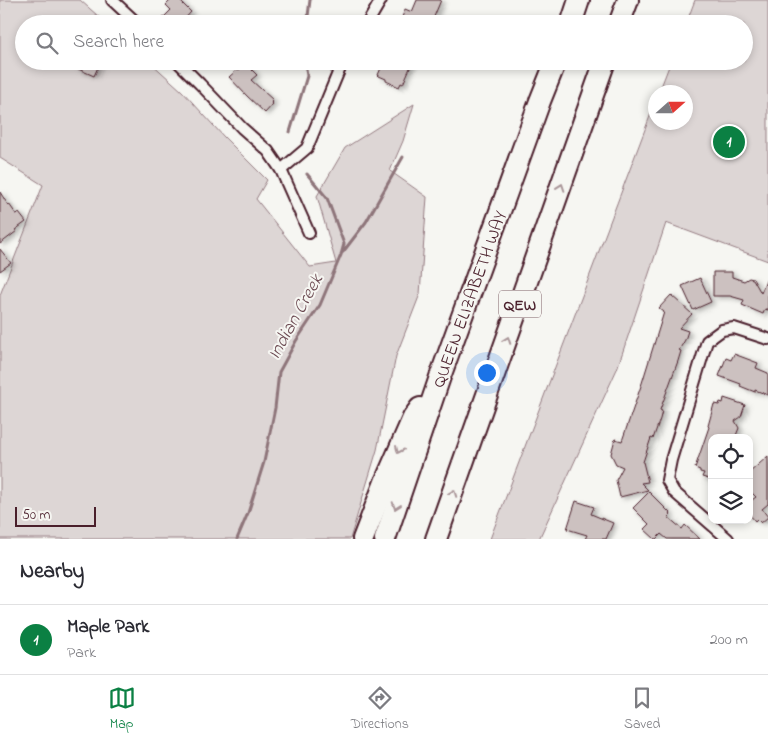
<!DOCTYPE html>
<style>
:root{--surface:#fff;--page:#f7f7f7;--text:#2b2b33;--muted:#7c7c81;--line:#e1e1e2;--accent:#0b8043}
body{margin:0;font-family:"Indie Flower",sans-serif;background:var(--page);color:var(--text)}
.controls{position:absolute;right:15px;bottom:15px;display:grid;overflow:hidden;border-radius:10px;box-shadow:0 2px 8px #0003}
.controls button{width:45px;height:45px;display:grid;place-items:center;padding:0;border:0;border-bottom:1px solid var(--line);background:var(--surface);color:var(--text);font:25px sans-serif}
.compass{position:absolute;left:648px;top:85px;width:45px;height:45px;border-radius:50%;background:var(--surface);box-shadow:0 2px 8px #0003;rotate:69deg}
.scale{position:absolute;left:15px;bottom:12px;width:81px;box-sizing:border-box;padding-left:5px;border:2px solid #4a1f2b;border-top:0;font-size:14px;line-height:18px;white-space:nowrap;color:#4a1f2b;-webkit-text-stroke:4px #f6f6f2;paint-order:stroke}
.you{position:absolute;left:486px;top:372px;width:18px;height:18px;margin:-12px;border:4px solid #fff;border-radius:50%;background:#1a73e8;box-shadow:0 0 0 8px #1a73e833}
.badge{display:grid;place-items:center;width:32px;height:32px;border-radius:50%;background:var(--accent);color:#fff;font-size:16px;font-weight:700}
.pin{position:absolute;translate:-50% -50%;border:2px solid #fff;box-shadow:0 1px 5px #0006}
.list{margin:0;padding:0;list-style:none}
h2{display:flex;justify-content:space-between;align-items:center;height:65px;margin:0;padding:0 20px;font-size:21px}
h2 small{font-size:16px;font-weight:400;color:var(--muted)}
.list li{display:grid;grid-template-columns:32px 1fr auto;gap:15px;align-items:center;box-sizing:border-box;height:70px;padding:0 20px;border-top:1px solid var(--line)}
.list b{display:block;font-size:19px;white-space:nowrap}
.list p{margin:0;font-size:16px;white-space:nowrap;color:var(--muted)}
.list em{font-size:16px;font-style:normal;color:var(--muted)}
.icon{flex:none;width:28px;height:28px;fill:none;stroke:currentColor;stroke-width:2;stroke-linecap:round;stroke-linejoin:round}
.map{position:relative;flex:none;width:768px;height:539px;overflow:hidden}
.search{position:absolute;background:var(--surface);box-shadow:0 2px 8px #0003;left:15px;right:15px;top:15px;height:55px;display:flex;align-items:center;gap:12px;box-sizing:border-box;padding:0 18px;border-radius:28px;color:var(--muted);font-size:19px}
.sheet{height:135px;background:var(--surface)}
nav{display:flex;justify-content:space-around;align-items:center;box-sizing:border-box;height:70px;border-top:1px solid var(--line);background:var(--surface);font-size:14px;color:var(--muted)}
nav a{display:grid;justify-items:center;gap:2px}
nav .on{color:var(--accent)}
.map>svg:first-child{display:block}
.green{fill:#ddd6d5;stroke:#947a80}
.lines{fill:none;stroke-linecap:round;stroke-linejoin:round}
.stream{stroke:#8e747a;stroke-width:3}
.building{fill:#ccc1c0;stroke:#4a1f2b;filter:url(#shadow)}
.street-casing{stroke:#4a1f2b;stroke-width:14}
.highway-casing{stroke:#4a1f2b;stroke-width:24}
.street{stroke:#f6f6f2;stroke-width:10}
.highway{stroke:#f6f6f2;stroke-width:20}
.oneway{stroke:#a99598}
.labels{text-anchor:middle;stroke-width:4;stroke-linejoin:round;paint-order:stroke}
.shield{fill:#f6f6f2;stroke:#7e6067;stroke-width:1}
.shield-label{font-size:16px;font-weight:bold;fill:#4a1f2b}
.street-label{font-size:18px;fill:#4a1f2b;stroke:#f6f6f2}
.water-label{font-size:19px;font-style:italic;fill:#6c4a52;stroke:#f6f6f2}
</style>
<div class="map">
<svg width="768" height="539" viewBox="0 0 768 539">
<defs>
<filter id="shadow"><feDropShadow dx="3.5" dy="2" stdDeviation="2.5" flood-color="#0004"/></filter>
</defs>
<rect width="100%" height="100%" fill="#f6f6f2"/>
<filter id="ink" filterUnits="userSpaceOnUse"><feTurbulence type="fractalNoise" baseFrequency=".02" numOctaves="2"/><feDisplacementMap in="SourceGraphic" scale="10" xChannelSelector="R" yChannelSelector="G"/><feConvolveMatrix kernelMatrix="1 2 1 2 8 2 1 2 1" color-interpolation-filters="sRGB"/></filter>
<g filter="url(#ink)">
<g class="green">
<path d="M0 0H80L107 24H24V61H149L182 91 224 137 267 180 256 199 310 267 336 263 317 196 345 148 414 104 403 141 390 171 427 197 420 294 396 356 377 450 350 539H0V295L43 185 0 158Z"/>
<path d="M695 0H768V261L666 223 617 369 539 539H490L655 103 656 122H686V92H659L671 61H744V24H686Z"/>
</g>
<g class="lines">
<g class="stream">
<path d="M307 24 310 0"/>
<path d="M290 132 307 76 305 61"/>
<path d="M343 252 366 222 403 157"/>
<path d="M237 539 248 513 264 462 275 408 279 372 296 341 320 305 341 255 344 244 327 198 307 174"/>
</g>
</g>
<g class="building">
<path d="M171 0H179L191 12 180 24H169L163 18 171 10 166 5Z"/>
<path d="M417 0H441L431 24H401L402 20H401L405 9 412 12Z"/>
<path d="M79 61H92L99 65 94 76 76 68Z"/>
<path d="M384 61H413L403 84 401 83 399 87 386 81V79L379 76 378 75Z"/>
<path d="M248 66 257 75 251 80 273 100 271 102 273 104 265 113 247 96 229 77 238 69 239 71 243 67 245 69Z"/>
<path d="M0 192 8 205 9 204 16 214 19 213 26 222 15 230 17 231 0 244Z"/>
<path d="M0 249 11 263 0 271Z"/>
<path d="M713 272H732V277L744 281 749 278 753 279 761 293 768 276V310L765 309 763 314 742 305 744 300 730 296H713Z"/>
<path d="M700 278 711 302 693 310 682 286Z"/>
<path d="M671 295 692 314 679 328 688 331 685 340 679 350 681 351 678 361 660 410 662 411 660 419 653 439 651 438 643 462 648 482 641 483 648 490 620 497 616 480 623 467 616 464 611 454 615 439 622 441 642 383 664 312 659 308Z"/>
<path d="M734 354 758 363 756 368 768 373V395L755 390V392L740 386 741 384 719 376 726 358 731 360Z"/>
<path d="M724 398 745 405 741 417 735 421 739 428 735 438H712V480L702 477 704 473 700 472V470L695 468 709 427 708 426 714 404 719 405 720 402 723 403Z"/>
<path d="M768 456V504L762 509 768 517 761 523 757 519 755 521 749 514V502L756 497 749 490V473Z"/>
<path d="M649 492 671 514 668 517 682 529 685 525 700 539H667L661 534 656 539H655L644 529 649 524 633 508Z"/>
<path d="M576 501 594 507 591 514 613 523 606 539H585L587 535 567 529Z"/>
</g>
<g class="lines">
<g class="street-casing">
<g id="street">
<path d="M112 0 138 24"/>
<path d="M367 24 381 0"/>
<path d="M177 61 200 84 242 128 268 151 281 170 309 233"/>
<path d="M281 170 307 148 343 61"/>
<path d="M728 539 674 492 667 480 671 460 707 341 722 330 734 328 768 339"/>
</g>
</g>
<g class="highway-casing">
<g id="highway">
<path d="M571 24 579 0"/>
<path d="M619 24 628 0"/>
<path d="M363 539 385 482 413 418 420 408"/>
<path d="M385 539 440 377 540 101 556 61"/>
<path d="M436 539 605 61"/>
</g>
</g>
<use href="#street" class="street"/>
<use href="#highway" class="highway"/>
</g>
<defs><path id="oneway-chevron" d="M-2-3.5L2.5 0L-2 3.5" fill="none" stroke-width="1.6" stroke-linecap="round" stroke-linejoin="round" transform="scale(1.25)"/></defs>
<g class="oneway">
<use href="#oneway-chevron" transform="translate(561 187) rotate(-71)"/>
<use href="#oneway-chevron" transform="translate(507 340) rotate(-70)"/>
<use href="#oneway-chevron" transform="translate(399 450) rotate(114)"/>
<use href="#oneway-chevron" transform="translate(453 493) rotate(-70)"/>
<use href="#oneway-chevron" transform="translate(396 506) rotate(109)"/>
</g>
</g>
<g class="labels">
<rect class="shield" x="499" y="290.5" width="42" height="27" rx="4"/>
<g class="shield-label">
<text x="520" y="310">QEW</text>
</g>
<g class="street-label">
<text transform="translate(469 299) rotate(-70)" y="6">QUEEN ELIZABETH WAY</text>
</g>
<g class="water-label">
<text transform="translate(294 316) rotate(-61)" y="7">Indian Creek</text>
</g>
</g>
</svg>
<div class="controls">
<button><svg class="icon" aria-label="locate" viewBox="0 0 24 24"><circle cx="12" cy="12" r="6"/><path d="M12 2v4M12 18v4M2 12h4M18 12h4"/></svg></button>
<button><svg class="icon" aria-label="layers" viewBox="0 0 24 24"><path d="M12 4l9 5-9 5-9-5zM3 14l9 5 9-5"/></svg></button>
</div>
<svg class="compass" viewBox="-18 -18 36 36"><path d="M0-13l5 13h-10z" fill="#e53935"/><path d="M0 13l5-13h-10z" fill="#7c7c81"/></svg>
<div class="scale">50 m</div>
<div class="you"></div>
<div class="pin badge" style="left:729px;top:142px">1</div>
<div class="search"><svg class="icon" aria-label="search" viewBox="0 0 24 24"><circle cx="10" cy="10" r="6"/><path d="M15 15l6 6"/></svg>Search here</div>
</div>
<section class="sheet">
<h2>Nearby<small></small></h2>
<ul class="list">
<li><span class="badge">1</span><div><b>Maple Park</b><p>Park</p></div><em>200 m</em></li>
</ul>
</section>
<nav>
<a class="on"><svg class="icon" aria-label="map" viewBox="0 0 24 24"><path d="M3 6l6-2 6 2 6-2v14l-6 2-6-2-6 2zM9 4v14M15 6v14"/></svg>Map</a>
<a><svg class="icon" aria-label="directions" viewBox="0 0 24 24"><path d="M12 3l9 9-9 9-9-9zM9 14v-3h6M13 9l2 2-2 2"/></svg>Directions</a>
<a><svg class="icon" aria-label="saved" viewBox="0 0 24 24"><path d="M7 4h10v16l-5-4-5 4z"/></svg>Saved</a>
</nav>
